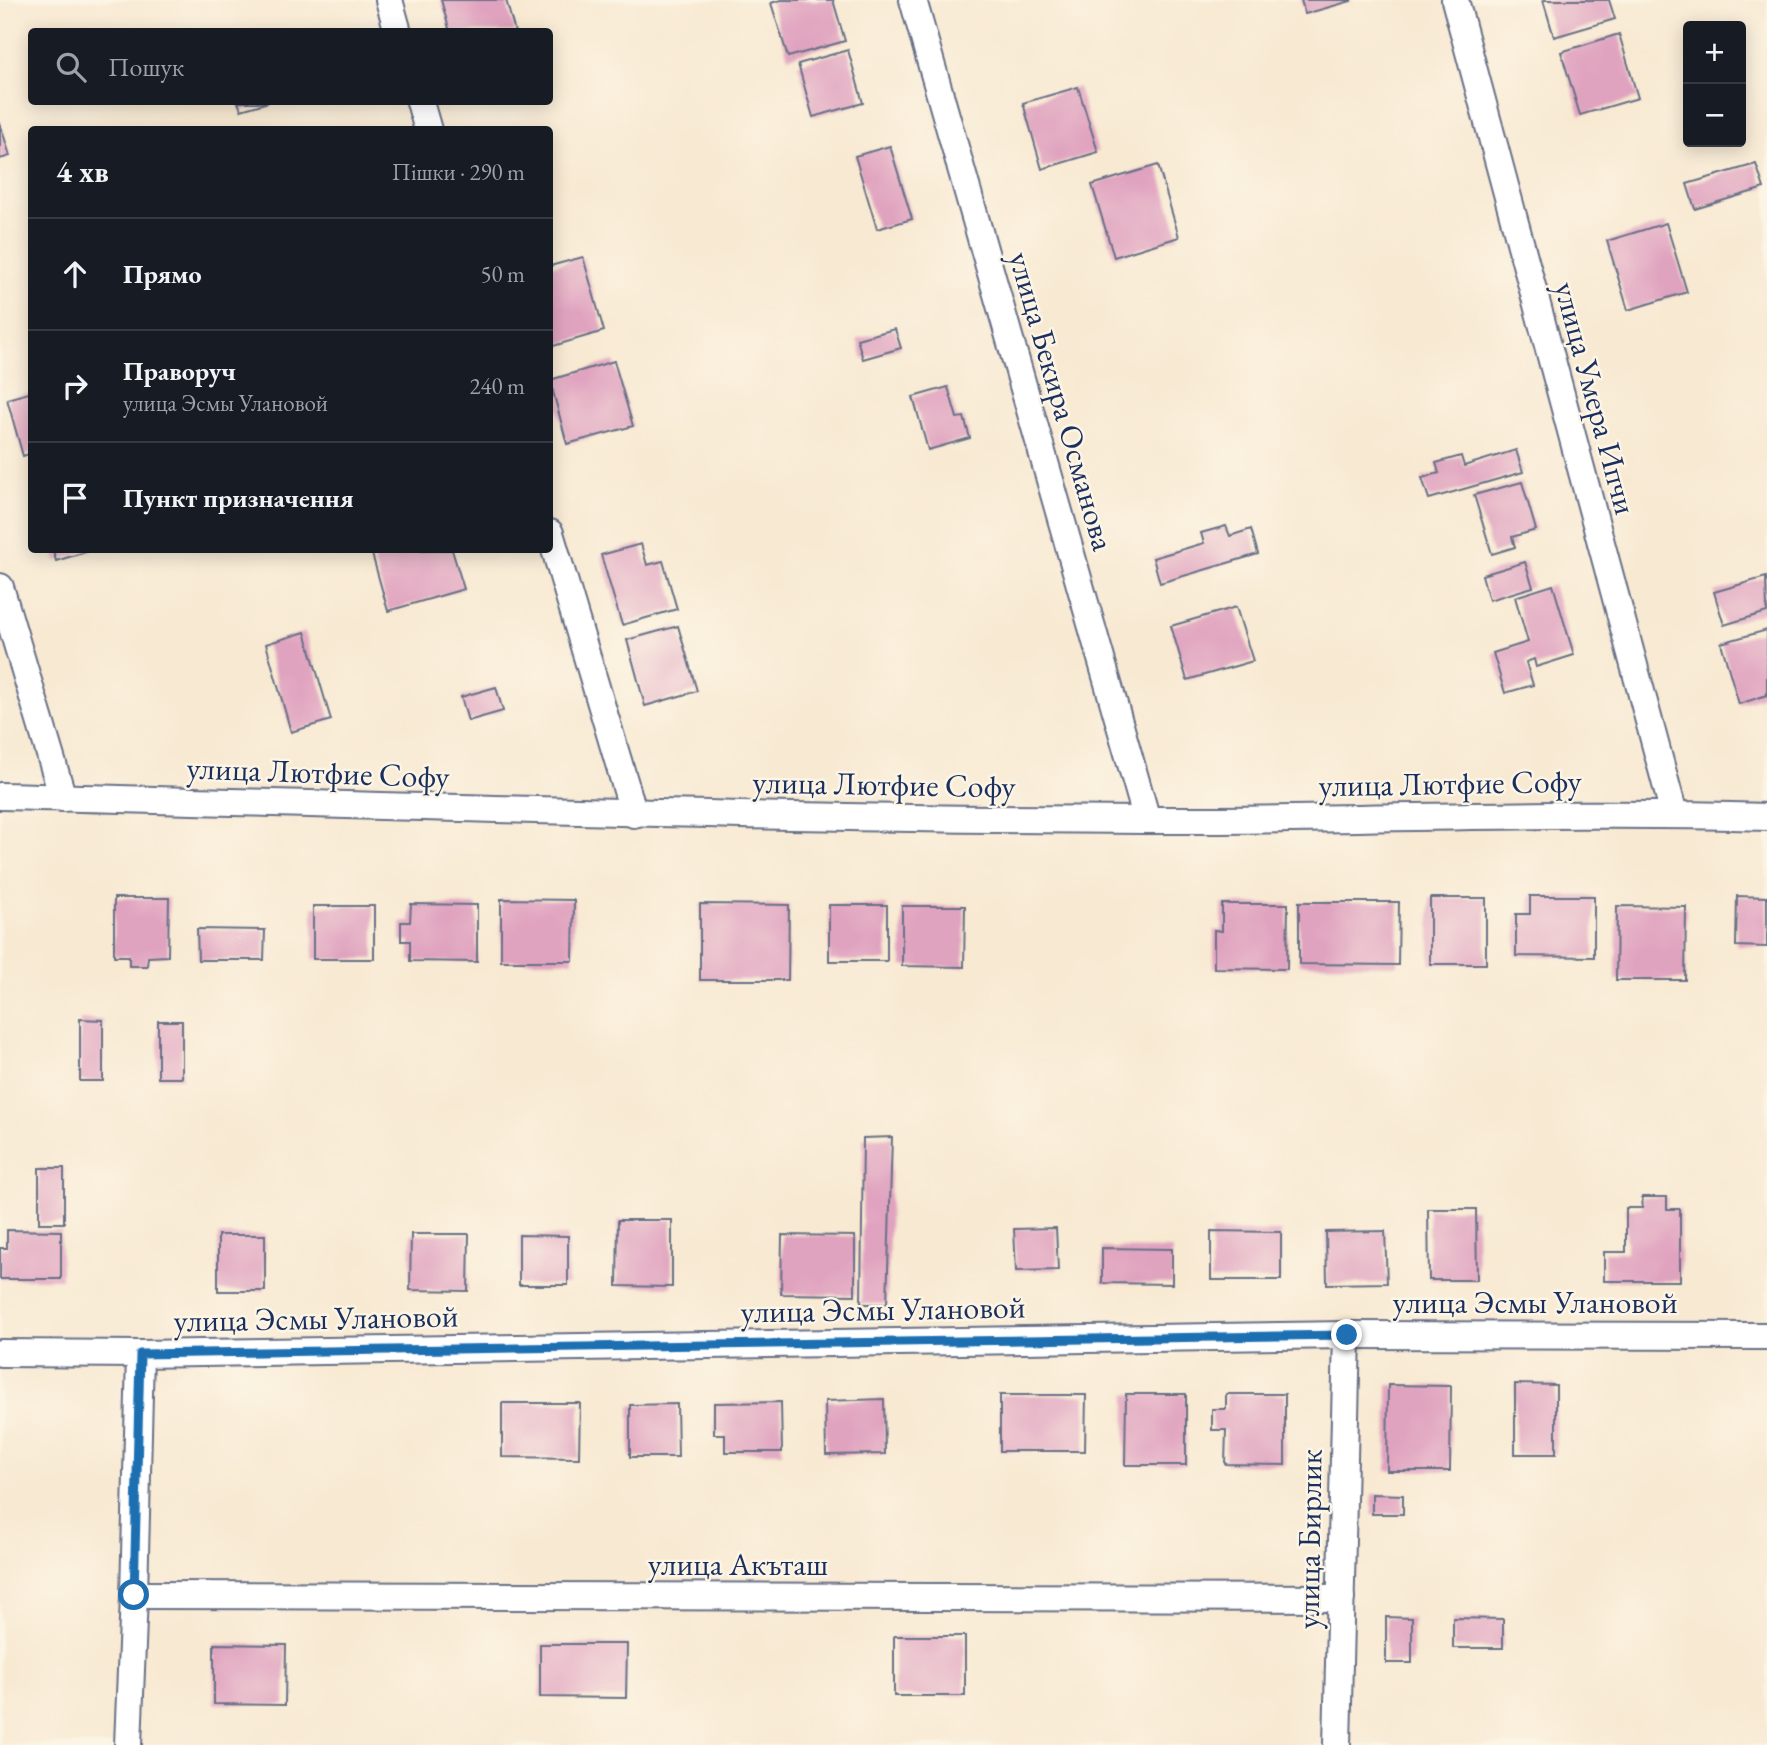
<!DOCTYPE html>
<html lang="uk">
<meta charset="utf-8">
<style>
:root{--surface:#171b24;--page:#242831;--text:#f1f3f6;--muted:#9ea1a6;--line:#363941}
body{margin:0;font-family:"EB Garamond",serif;background:var(--page);color:var(--text)}
.controls{position:absolute;right:21px;top:21px;display:grid;overflow:hidden;border-radius:7px;box-shadow:0 4px 18px #0003}
.controls button{width:63px;height:63px;display:grid;place-items:center;padding:0;border:0;border-bottom:2px solid var(--line);background:var(--surface);color:var(--text);font:35px sans-serif}
.stop{position:absolute;width:21px;height:21px;margin:-16px;border:5px solid #1f6fb2;border-radius:50%;background:#fff}
.stop.end{background:#1f6fb2;border-color:#fff;box-shadow:0 2px 7px #0008}
.list{margin:0;padding:0;list-style:none}
h2{display:flex;justify-content:space-between;align-items:center;height:91px;margin:0;padding:0 28px;font-size:30px}
h2 small{font-size:23px;font-weight:400;color:var(--muted)}
.list li{display:grid;grid-template-columns:46px 1fr auto;gap:21px;align-items:center;box-sizing:border-box;height:112px;padding:0 28px;border-top:2px solid var(--line)}
.list b{display:block;font-size:26px;white-space:nowrap}
.list p{margin:0;font-size:23px;white-space:nowrap;color:var(--muted)}
.list em{font-size:23px;font-style:normal;color:var(--muted)}
.icon{flex:none;width:38px;height:38px;fill:none;stroke:currentColor;stroke-width:2;stroke-linecap:round;stroke-linejoin:round}
.map{position:relative;flex:none;width:1767px;height:1745px;overflow:hidden}
.search{position:absolute;background:var(--surface);box-shadow:0 4px 18px #0003;left:28px;top:28px;width:525px;height:77px;display:flex;align-items:center;gap:18px;box-sizing:border-box;padding:0 24px;border-radius:7px;color:var(--muted);font-size:26px}
.panel{position:absolute;background:var(--surface);box-shadow:0 4px 18px #0003;left:28px;top:126px;width:525px;height:427px;border-radius:7px}
.map>svg:first-child{display:block}
.building{fill:#e0a3bf}
.lines{fill:none;stroke-linecap:round;stroke-linejoin:round}
.minor-casing{stroke:#687087;stroke-width:30}
.minor{stroke:#fff;stroke-width:26}
.route{stroke:#1f6fb2;stroke-width:9}
.labels{text-anchor:middle;stroke-width:5;stroke-linejoin:round;paint-order:stroke}
.street-label{font-size:32px;fill:#1b2f5e;stroke:#fcf5e5}
</style>
<div class="map">
<svg width="1767" height="1745" viewBox="0 0 1767 1745">
<rect width="100%" height="100%" fill="#fcf5e5"/>
<filter id="ink" filterUnits="userSpaceOnUse"><feTurbulence type="fractalNoise" baseFrequency=".0143" numOctaves="2"/><feDisplacementMap in="SourceGraphic" scale="14" xChannelSelector="R" yChannelSelector="G"/><feConvolveMatrix kernelMatrix="1 2 1 2 8 2 1 2 1" color-interpolation-filters="sRGB"/></filter>
<filter id="wash" filterUnits="userSpaceOnUse"><feTurbulence type="fractalNoise" baseFrequency=".00686" numOctaves="4" result="noise"/><feDisplacementMap in="SourceGraphic" scale="28" xChannelSelector="R" yChannelSelector="G"/><feGaussianBlur stdDeviation="1.57" result="paint"/><feColorMatrix in="noise" values="0 0 0 0 0 0 0 0 0 0 0 0 0 0 0 0 0 1.4 0 .05"/><feComposite in="paint" operator="in"/></filter>
<g filter="url(#wash)">
<rect width="100%" height="100%" fill="#f8e9d2"/>
<g id="blocks">
<g class="building">
<path d="M441 0H506L515 32H450Z"/>
<path d="M781 0H833L845 41 788 57 771 3Z"/>
<path d="M1301 0H1351V1L1305 14Z"/>
<path d="M1543 0H1609L1615 19 1554 37Z"/>
<path d="M1619 34 1638 98 1580 115 1561 52Z"/>
<path d="M848 50 863 103 813 117 798 64Z"/>
<path d="M1078 87 1098 152 1042 169 1023 103Z"/>
<path d="M238 102H269L241 110Z"/>
<path d="M0 123 10 156 0 159Z"/>
<path d="M890 146 912 219 877 229 855 156Z"/>
<path d="M1756 164 1764 188 1695 209 1687 184Z"/>
<path d="M1158 165 1179 237 1114 257 1092 185Z"/>
<path d="M1666 223 1687 292 1628 310 1607 241Z"/>
<path d="M583 257 604 331 550 347V266Z"/>
<path d="M895 329 901 348 863 359 857 339Z"/>
<path d="M614 361 633 426 567 444 550 380Z"/>
<path d="M948 387 957 418 964 417 970 438 928 450 913 397Z"/>
<path d="M32 392V453L23 456 7 399Z"/>
<path d="M1516 450 1523 472 1429 499 1422 478 1439 473 1436 463 1461 456 1464 466Z"/>
<path d="M1522 482 1536 530 1512 537 1515 547 1492 554 1474 495Z"/>
<path d="M1226 526 1230 536 1251 529 1258 554 1160 583 1153 558 1204 543 1201 533Z"/>
<path d="M641 544 647 565 663 561 677 609 622 625 601 555Z"/>
<path d="M53 550H92L56 561Z"/>
<path d="M387 550H452L464 589 388 611 372 554Z"/>
<path d="M1525 562 1533 587 1489 600 1482 575Z"/>
<path d="M1766 577 1767 612 1724 625 1714 592Z"/>
<path d="M1553 585 1574 655 1536 667 1534 659 1526 662 1533 685 1505 693 1493 653 1528 642 1515 597Z"/>
<path d="M1236 607 1253 661 1187 680 1171 626Z"/>
<path d="M678 626 697 691 645 706 627 640Z"/>
<path d="M1767 630V695L1739 704 1721 643Z"/>
<path d="M305 632 331 720 291 732 266 644Z"/>
<path d="M496 687 503 711 468 721 461 697Z"/>
<path d="M1530 896H1594V957L1516 956V914H1530Z"/>
<path d="M1737 896 1767 897V947L1736 946Z"/>
<path d="M114 898H169L168 956 148 957 147 966H129V956H114Z"/>
<rect x="1430" y="898" width="56" height="66"/>
<path d="M501 899 574 900 573 961H501Z"/>
<path d="M1299 902H1399L1398 965 1299 964Z"/>
<path d="M411 904 477 905V962L410 961V941H401V922H410Z"/>
<path d="M700 904 789 905 788 980H700Z"/>
<path d="M1222 904H1288L1287 969 1214 968V930L1222 931Z"/>
<rect x="829" y="905" width="58" height="56"/>
<rect x="313" y="906" width="61" height="53"/>
<path d="M902 906H965L964 967 902 966Z"/>
<path d="M1617 906 1686 907 1685 980H1616Z"/>
<path d="M197 929 265 930 264 960H198Z"/>
<path d="M80 1019 103 1020V1081H80Z"/>
<rect x="158" y="1021" width="24" height="57"/>
<path d="M892 1137 887 1304H861L863 1138Z"/>
<rect x="39" y="1168" width="25" height="55"/>
<path d="M1642 1197H1667V1209H1680V1281H1604V1252H1626V1208H1642Z"/>
<path d="M1428 1209H1476L1477 1280H1429Z"/>
<path d="M618 1220H672V1287L617 1286Z"/>
<path d="M1056 1228 1058 1270 1016 1271 1014 1229Z"/>
<path d="M7 1230 61 1231V1279H0V1248H7Z"/>
<path d="M1211 1231 1281 1232V1280H1211Z"/>
<path d="M1385 1231 1387 1283 1327 1284 1326 1232Z"/>
<path d="M411 1234H469L468 1291 410 1290Z"/>
<rect x="218" y="1235" width="47" height="56"/>
<path d="M519 1235 568 1236V1285H519Z"/>
<path d="M782 1235 855 1236V1295L781 1294Z"/>
<path d="M1102 1248 1172 1249V1284L1102 1283Z"/>
<path d="M1515 1384 1556 1385V1454H1515Z"/>
<path d="M1388 1385 1451 1386 1450 1471H1387Z"/>
<path d="M1126 1394H1186V1465H1125Z"/>
<path d="M1226 1394H1285V1465L1225 1464 1226 1430H1212V1409H1226Z"/>
<path d="M1000 1395H1086L1085 1451H1000Z"/>
<path d="M884 1399 885 1454 826 1455 825 1401Z"/>
<path d="M781 1402 782 1452H725V1434H714V1403Z"/>
<path d="M502 1403H580L579 1458 502 1457Z"/>
<path d="M677 1404 678 1457H630V1405Z"/>
<path d="M1372 1494 1403 1495V1514H1372Z"/>
<path d="M1386 1617 1412 1618V1663H1386Z"/>
<path d="M1453 1618 1503 1619V1648H1453Z"/>
<rect x="894" y="1636" width="71" height="60"/>
<path d="M214 1644 286 1645 285 1705 214 1704Z"/>
<path d="M540 1644H627L626 1698 540 1697Z"/>
</g>
</g>
</g>
<g filter="url(#ink)">
<use href="#blocks" fill-opacity="0" stroke="#687087" stroke-width="2"/>
<g class="lines">
<g class="minor-casing">
<g id="minor">
<path d="M389 0 398 32"/>
<path d="M913 0 1147 820"/>
<path d="M1455 0 1674 814"/>
<path d="M420 102 428 130"/>
<path d="M550 533 634 814"/>
<path d="M0 587 63 798"/>
<path d="M0 796C382 805 763 819 1145 820 1353 821 1560 810 1767 817"/>
<path d="M0 1353 140 1354 1347 1335 1767 1336"/>
<path d="M134 1595 1341 1598"/>
<path d="M128 1745 134 1595 140 1354"/>
<path d="M1337 1745 1347 1335"/>
</g>
</g>
<use href="#minor" class="minor"/>
</g>
</g>
<g class="lines" filter="url(#ink)">
<path class="route" d="M134 1595 140 1354 1347 1335"/>
</g>
<g class="labels">
<g class="street-label">
<text transform="translate(1596 398) rotate(75)" y="11">улица Умера Ипчи</text>
<text transform="translate(1062 401) rotate(74)" y="11">улица Бекира Османова</text>
<text transform="translate(318 772) rotate(2)" y="11">улица Лютфие Софу</text>
<text transform="translate(1450 783) rotate(-1)" y="11">улица Лютфие Софу</text>
<text transform="translate(884 784) rotate(1)" y="11">улица Лютфие Софу</text>
<text x="1535" y="1313">улица Эсмы Улановой</text>
<text transform="translate(883 1309) rotate(-1)" y="11">улица Эсмы Улановой</text>
<text transform="translate(316 1318) rotate(-1)" y="11">улица Эсмы Улановой</text>
<text transform="translate(1309 1539) rotate(-89)" y="11">улица Бирлик</text>
<text x="738" y="1575">улица Акъташ</text>
</g>
</g>
</svg>
<div class="controls">
<button>+</button>
<button>−</button>
</div>
<div class="stop" style="left:134px;top:1595px"></div>
<div class="stop end" style="left:1347px;top:1335px"></div>
<div class="search"><svg class="icon" aria-label="search" viewBox="0 0 24 24"><circle cx="10" cy="10" r="6"/><path d="M15 15l6 6"/></svg>Пошук</div>
<section class="panel">
<h2>4 хв<small>Пішки · 290 m</small></h2>
<ul class="list">
<li><svg class="icon" aria-label="ahead" viewBox="0 0 24 24"><path d="M12 20V5M6 11l6-6 6 6"/></svg><div><b>Прямо</b></div><em>50 m</em></li>
<li><svg class="icon" aria-label="right" viewBox="0 0 24 24"><path d="M7 20v-9h11M14 6l5 5-5 5"/></svg><div><b>Праворуч</b><p>улица Эсмы Улановой</p></div><em>240 m</em></li>
<li><svg class="icon" aria-label="arrive" viewBox="0 0 24 24"><path d="M6 21V4h12l-3 4 3 4H6"/></svg><div><b>Пункт призначення</b></div></li>
</ul>
</section>
</div>
